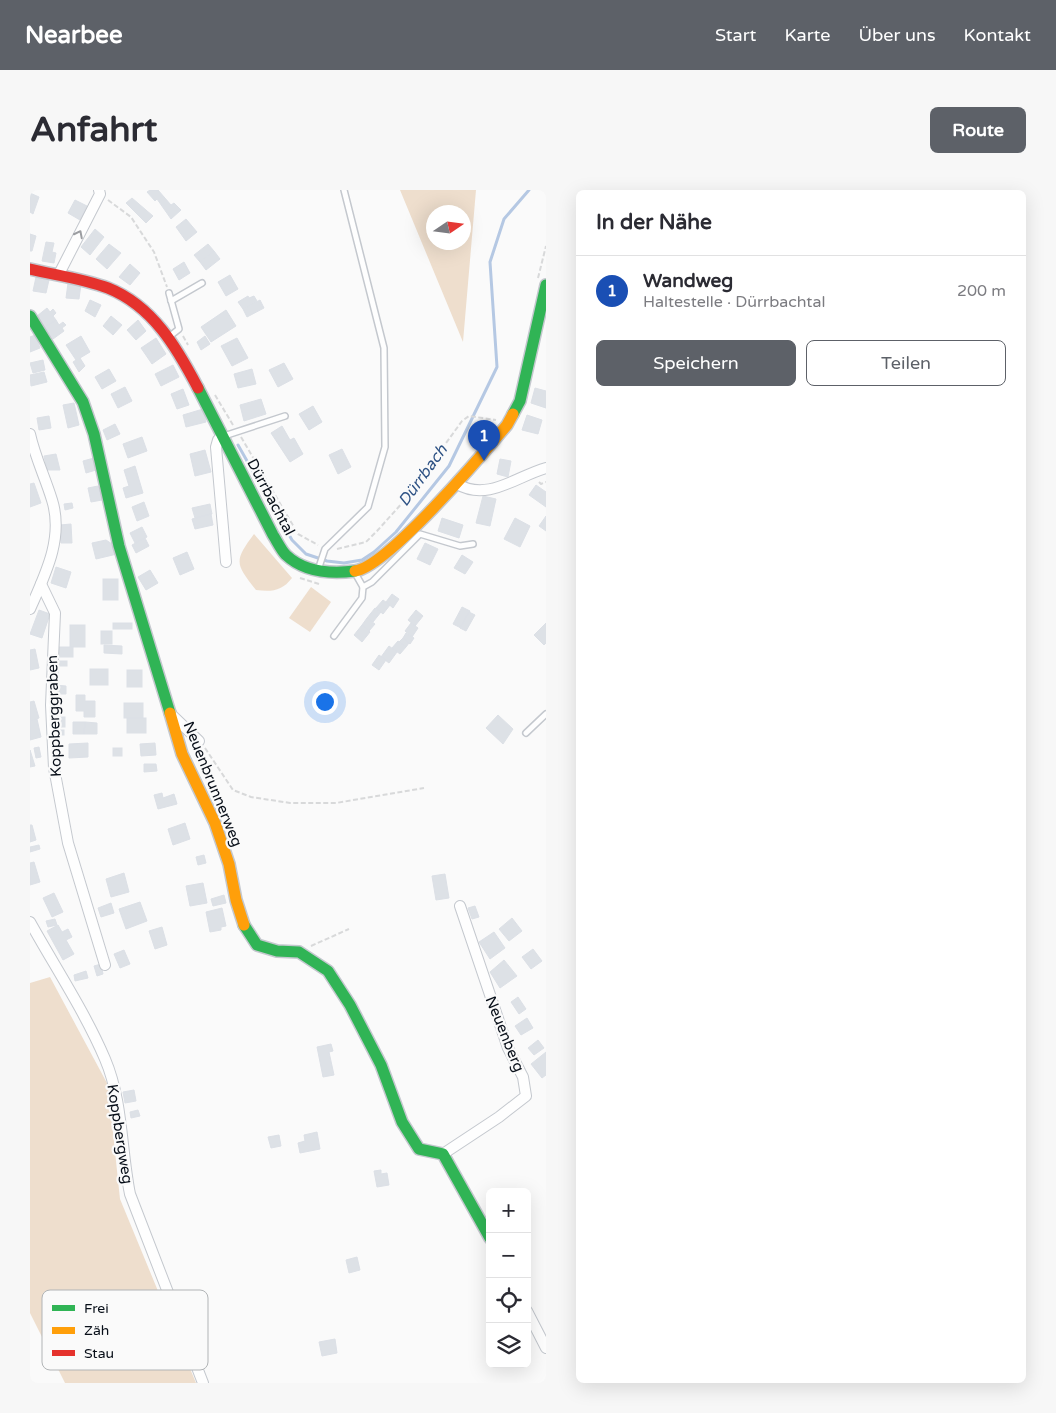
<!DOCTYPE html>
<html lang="de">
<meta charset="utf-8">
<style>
:root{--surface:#fff;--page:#f7f7f7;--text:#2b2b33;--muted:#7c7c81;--line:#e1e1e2;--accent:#5d6168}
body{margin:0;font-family:"Varela Round",sans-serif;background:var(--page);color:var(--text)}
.controls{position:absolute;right:15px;bottom:15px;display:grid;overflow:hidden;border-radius:8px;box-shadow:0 5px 20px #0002}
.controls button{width:45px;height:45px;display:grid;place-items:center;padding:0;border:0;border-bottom:1px solid var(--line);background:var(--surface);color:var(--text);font:25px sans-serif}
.compass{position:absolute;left:396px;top:15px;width:45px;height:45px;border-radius:50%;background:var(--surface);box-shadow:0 5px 20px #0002;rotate:77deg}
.you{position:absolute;left:294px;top:511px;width:18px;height:18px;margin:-12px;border:4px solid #fff;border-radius:50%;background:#1a73e8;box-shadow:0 0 0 8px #1a73e833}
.badge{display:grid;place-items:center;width:32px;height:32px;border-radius:50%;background:var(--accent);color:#fff;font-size:16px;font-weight:700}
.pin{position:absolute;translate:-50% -41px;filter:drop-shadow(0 1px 2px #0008)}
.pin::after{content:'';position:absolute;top:26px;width:18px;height:15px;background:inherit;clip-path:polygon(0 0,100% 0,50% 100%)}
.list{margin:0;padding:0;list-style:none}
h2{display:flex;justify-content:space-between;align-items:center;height:65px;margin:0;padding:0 20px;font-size:21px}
h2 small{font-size:16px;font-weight:400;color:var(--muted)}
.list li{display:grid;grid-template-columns:32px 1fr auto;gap:15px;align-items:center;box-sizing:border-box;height:70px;padding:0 20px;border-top:1px solid var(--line)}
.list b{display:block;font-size:19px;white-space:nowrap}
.list p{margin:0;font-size:16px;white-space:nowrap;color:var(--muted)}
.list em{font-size:16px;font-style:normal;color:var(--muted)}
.actions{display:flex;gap:10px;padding:15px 20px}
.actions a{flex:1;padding:11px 0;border:1px solid var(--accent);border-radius:8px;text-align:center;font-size:18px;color:var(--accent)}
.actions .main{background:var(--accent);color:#fff}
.icon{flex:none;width:28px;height:28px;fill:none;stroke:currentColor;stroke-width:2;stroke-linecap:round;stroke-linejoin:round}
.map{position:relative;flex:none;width:516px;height:1193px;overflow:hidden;border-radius:8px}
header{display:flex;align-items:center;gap:30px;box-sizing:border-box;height:70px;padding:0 25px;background:var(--accent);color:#fff}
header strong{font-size:24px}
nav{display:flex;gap:28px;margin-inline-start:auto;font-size:18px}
.intro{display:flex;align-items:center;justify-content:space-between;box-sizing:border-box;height:120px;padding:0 30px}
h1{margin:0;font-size:35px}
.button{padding:12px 22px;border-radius:8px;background:var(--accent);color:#fff;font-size:18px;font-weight:700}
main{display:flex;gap:30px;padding:0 30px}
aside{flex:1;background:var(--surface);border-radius:8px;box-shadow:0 5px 20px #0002}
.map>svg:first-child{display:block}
.green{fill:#eedecd;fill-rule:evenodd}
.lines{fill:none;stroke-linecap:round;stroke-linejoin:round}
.stream{stroke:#b5c8e3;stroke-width:3}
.building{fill:#dde1e6;stroke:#dce0e6}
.lane-casing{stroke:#c4c8ce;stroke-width:8}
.street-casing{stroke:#c4c8ce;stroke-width:12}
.fast-casing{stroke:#c4c8ce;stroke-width:14}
.slow-casing{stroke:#c4c8ce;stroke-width:14}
.jam-casing{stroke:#c4c8ce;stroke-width:14}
.path{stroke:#d8d9da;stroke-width:2;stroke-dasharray:5 2.5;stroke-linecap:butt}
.lane{stroke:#fefefe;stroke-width:5}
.street{stroke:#fefefe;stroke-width:10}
.fast{stroke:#30b455;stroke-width:11}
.slow{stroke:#ff9f0a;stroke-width:11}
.jam{stroke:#e5322d;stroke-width:11}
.oneway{stroke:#9c9ea2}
.labels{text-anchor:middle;stroke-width:4.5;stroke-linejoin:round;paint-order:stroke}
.street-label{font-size:15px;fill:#080f19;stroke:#fafafa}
.water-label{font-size:16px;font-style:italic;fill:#2f5385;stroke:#fafafa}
.key{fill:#fafafa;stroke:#b1b4b6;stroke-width:1}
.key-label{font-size:14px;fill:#080f19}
</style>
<header>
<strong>Nearbee</strong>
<nav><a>Start</a><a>Karte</a><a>Über uns</a><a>Kontakt</a></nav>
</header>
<div class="intro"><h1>Anfahrt</h1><a class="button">Route</a></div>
<main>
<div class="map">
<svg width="516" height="1193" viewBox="0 0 516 1193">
<rect width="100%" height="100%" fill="#fafafa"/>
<g class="green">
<path d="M370 0H446L433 152ZM433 22V52H403V22Z"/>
<path d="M224 344 262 388C252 401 242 402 226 400 206 374 203 372 224 344Z"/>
<path d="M281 397 301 412 280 442 259 428Z"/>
<path d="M20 787 78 895 90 1009 166 1193H35L0 1123V793Z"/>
</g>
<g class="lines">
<path class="stream" d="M208 255 262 350 276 364 297 371 314 373 332 370 344 362 366 342 419 276 467 177 460 72 474 29 499 0"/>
</g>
<g class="building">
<path d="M120 0H128L141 15 144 13 151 20 141 29 127 9 125 11 117 2Z"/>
<path d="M0 3 9 7 3 24 0 22Z"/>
<path d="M102 8 123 26 116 33 96 13Z"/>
<path d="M45 10 57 16 50 30 38 23Z"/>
<path d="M156 29 167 42 156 51 146 37Z"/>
<path d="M65 39 74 47 60 65 51 57Z"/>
<path d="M0 44 6 46 2 61H0Z"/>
<path d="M16 52 24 53 22 62 26 63 24 73 12 71Z"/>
<path d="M79 54 91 63 77 79 66 69Z"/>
<path d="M178 54 184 61 170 72 164 65Z"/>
<path d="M184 61 190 69 176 80 170 72Z"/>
<path d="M154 72 160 83 149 90 143 79Z"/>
<path d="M100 74 110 83 100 95 89 87Z"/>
<path d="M200 85 208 99 196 106 188 92Z"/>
<path d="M6 87 19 90 16 103 3 101Z"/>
<path d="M38 93 51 94 49 109 36 108Z"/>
<path d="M218 106 219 108 224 106 227 111 213 119 208 112Z"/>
<path d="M60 110 71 115 65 127 55 121Z"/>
<path d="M230 110 234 118 217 127 213 119Z"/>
<path d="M17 118 20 122 23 119 26 123 23 126 26 130 15 137 7 126Z"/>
<path d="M196 120 206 136 181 152 171 137Z"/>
<path d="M81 126 92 135 83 145 73 136Z"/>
<path d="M26 130 29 135 33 132 36 135 32 138 34 141 23 149 15 137Z"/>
<path d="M108 130 116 141 106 150 97 140Z"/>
<path d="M5 145 10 158 0 162V147Z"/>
<path d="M51 146 60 162 50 168 55 176 49 182 43 172 46 170 36 155Z"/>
<path d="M175 146 180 154 171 160 167 152Z"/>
<path d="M126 148 136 164 122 174 111 158Z"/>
<path d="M207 148 218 168 202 176 191 156Z"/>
<path d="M13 170 15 180 3 183 0 173Z"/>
<path d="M254 173 263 189 248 197 239 180Z"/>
<path d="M143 175 149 187 131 196 125 184Z"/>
<path d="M79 179 86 191 72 199 65 187Z"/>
<path d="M222 179 226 194 208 198 204 184Z"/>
<path d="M14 182 17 192 1 196 0 185Z"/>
<path d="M95 197 102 211 88 218 81 204Z"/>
<path d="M505 198 516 201V218L501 213Z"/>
<path d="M153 199 159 215 147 219 141 204Z"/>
<path d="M231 209 236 224 214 231 210 215Z"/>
<path d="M44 213 49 235 38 238 33 215Z"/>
<path d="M283 216 292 232 279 240 269 224Z"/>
<path d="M173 219 176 232 156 237 153 225Z"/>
<path d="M497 225 512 230 508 244 492 240Z"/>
<path d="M19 226 21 238 9 240 7 228Z"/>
<path d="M85 234 90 244 77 250 73 240Z"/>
<path d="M252 236 260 250 264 248 273 264 260 272 241 243Z"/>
<path d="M112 247 117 261 98 268 93 254Z"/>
<path d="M312 259 321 277 308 284 299 265Z"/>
<path d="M175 260 181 282 165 286 160 264Z"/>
<path d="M26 264 30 280H17L14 266Z"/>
<path d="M64 268 66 280 56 283 53 271Z"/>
<path d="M470 269 481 271 478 287 467 284Z"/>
<path d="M105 276 113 303 96 308 93 298 99 296 94 280Z"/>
<path d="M4 293 11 313 0 317V294Z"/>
<path d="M506 295 516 302V317L499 305Z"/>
<path d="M68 296 72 310 61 312 58 298Z"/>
<path d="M453 306 466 309 460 336 446 333Z"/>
<path d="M114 312 119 326 107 331 102 317Z"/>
<path d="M42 313 43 318 35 320 34 314Z"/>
<path d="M180 314 182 324 165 328 162 318Z"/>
<path d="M181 324 183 335 165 339 162 329Z"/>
<path d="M516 326V341L509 336Z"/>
<path d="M412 328 433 335 429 348 408 341Z"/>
<path d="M485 328 500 336 490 357 474 349Z"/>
<path d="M41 334 42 353H31L30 335Z"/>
<path d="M112 337 117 347 105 353 100 343Z"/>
<path d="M115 348 119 356 106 363 102 355Z"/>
<path d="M76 350 85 356 87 364 66 369 62 353Z"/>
<path d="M395 353 408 359 400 375 387 369Z"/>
<path d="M157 362 164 379 150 385 143 368Z"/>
<path d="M432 365 443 372 435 384 424 378Z"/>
<path d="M26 377 41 382 36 398 21 393Z"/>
<path d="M120 380 128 393 116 400 108 387Z"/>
<rect x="73" y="389" width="15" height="21"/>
<path d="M362 404 369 409 363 418 356 412Z"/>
<path d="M353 410 360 415 353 424 346 418Z"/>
<path d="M432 417 440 421 431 438 423 434Z"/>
<path d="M345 418 351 422 343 432 337 428Z"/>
<path d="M9 420 20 424 12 448 0 444Z"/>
<path d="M386 420 393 426 385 436 378 430Z"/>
<path d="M439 422 445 425 436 441 430 438Z"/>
<path d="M337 428 345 434 339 441 332 435Z"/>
<rect x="83" y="433" width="19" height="6"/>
<path d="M381 433 388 438 382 447 375 441Z"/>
<path d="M516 433V453L514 455 504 445Z"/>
<rect x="40" y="435" width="15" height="22"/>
<path d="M332 435 340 442 332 452 324 445Z"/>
<rect x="71" y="441" width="11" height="13"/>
<path d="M376 443 384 448 380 454 373 448Z"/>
<path d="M373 448 379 453 376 457 369 452Z"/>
<path d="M368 451 376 457 370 464 362 458Z"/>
<path d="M74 455 92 456V464L74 463Z"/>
<path d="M359 456 367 462 359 473 351 467Z"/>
<rect x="27" y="457" width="16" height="10"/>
<path d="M5 459 9 478 0 480V460Z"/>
<path d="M349 465 356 470 349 480 342 475Z"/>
<rect x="27" y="471" width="10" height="5"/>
<rect x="60" y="479" width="18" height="16"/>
<rect x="97" y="480" width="15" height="17"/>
<path d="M25 495 36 496V504H25Z"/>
<path d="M46 505H55V511H65V527H54V521H46Z"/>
<path d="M4 511 9 528 0 531V512Z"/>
<rect x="94" y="513" width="19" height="15"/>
<path d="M468 525 483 539 473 554 456 538Z"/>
<rect x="25" y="527" width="10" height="10"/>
<rect x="97" y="528" width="19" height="15"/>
<path d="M7 529 11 547 0 550V531Z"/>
<path d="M43 532H55L54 544H43Z"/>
<path d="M55 532 67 533V544H54Z"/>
<rect x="25" y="540" width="9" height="5"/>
<path d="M58 553V567L39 568V554Z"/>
<path d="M125 553 126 565 111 566 110 554Z"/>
<path d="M9 557 11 567 6 568 4 558Z"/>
<rect x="83" y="558" width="9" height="8"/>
<path d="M0 560 5 576 0 577Z"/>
<path d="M114 574H126L127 581 114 582Z"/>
<path d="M132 603 133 608 144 604 147 614 128 619 124 605Z"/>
<path d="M155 633 160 649 143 655 138 639Z"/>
<path d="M0 635H2L6 650 0 652Z"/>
<path d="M9 655 10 659 0 662V657Z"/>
<path d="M174 665 176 673 168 675 166 667Z"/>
<path d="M4 672 10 692 0 695V673Z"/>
<path d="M94 683 99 702 81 707 76 689Z"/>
<path d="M415 684 419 708 406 710 402 686Z"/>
<path d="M173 693 177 713 160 716 156 696Z"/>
<path d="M24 703 33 722 22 727 13 708Z"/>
<path d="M194 705 196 713 183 716 181 709Z"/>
<path d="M110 712 117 731 96 739 89 719Z"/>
<path d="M81 713 84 723 71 727 68 718Z"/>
<path d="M445 716 449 727 442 729 438 718Z"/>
<path d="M192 718 196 736 191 737V740L180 742 176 722Z"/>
<path d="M482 728 492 741 479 751 469 739Z"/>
<path d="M25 729 27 735 18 737 16 731Z"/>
<path d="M28 735 32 742 38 739 42 747 36 750 44 764 33 770 17 741Z"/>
<path d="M132 737 137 755 125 759 119 741Z"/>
<path d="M464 742 475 758 460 769 449 752Z"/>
<path d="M503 759 512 771 501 779 492 767Z"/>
<path d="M94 760 100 774 90 778 84 764Z"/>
<path d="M474 770 487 786 470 798 460 782Z"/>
<path d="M71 774 73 784 67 786 64 776Z"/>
<path d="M56 781 58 788 45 791 44 785Z"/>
<path d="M488 807 496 819 489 824 481 812Z"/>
<path d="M497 828 503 838 491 845 485 836Z"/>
<path d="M508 850 514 858 504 865 498 858Z"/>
<path d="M301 854 303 861 299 862 304 885 293 887 287 857Z"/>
<path d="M516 862V885L512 888 501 874Z"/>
<path d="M104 900 106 911 95 913 93 902Z"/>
<path d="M108 920 110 926 101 928 100 922Z"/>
<path d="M287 942 290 959 270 963 268 953 275 951 274 945Z"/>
<path d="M249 945 251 956 241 958 238 947Z"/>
<path d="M351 980V984L357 983 359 995 347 997 344 981Z"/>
<path d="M327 1067 330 1080 319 1083 316 1070Z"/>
<path d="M305 1149 307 1163 292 1166 289 1152Z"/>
</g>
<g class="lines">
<g class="lane-casing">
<g id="lane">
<path d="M139 103 149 139 140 146"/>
<path d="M141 111 172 93"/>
<path d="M194 246 255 226"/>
<path d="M288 380 295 359 338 317 355 257 354 158 314 0"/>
<path d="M325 383 333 397"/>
<path d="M304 446 332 408 333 397 342 392 390 344 430 356 443 354"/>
<path d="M496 543 516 524"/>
</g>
</g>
<g class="street-casing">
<g id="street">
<path d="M29 84 70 4 69 0"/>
<path d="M0 244C5 267 15 287 22 310 34 348 15 385 0 419"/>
<path d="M193 246 188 250 186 257 196 372"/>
<path d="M427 294C458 312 487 286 516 278"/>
<path d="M11 394 25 423 21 515 24 578 38 653 75 775"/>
<path d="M141 524 169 551"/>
<path d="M0 732C25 777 55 822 75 869 93 911 91 960 100 1004L173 1193"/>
<path d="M413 964 469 927 496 906 493 887 478 858 430 716"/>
<path d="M497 1121 516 1158"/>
</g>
</g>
<g class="fast-casing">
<g id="fast">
<path d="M0 126 53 212 64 244 89 356 140 523"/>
<path d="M168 198 243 345C247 351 251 360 256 365 275 383 301 384 325 381"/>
<path d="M483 224 490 211 516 95"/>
<path d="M214 735 227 755 247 761 269 762 298 781 320 815 351 875 372 932 389 959 413 964 460 1048"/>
</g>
</g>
<g class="slow-casing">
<g id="slow">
<path d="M325 381C358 376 452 265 477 235L483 224"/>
<path d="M140 523 152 564 185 633 199 674 206 710 214 735"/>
</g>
</g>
<g class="jam-casing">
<path id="jam" d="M0 79C25 85 54 89 78 98 123 116 147 158 168 198"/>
</g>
<g class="path">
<path d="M78 10 101 27 124 62 137 97"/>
<path d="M508 88 516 56"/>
<path d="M153 146 158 155"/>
<path d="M185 205 203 235"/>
<path d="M211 247 268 344 288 355"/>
<path d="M509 292 511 294 516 292"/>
<path d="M307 359 336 352 347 341 374 311 432 231 439 226 466 230"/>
<path d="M270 388 289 394"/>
<path d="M175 558 203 600 221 607 260 613H306L394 598"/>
<path d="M281 756 319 739"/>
</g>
<use href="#lane" class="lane"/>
<use href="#street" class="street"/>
<use href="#fast" class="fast"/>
<use href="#slow" class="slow"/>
<use href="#jam" class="jam"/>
</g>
<defs><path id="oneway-chevron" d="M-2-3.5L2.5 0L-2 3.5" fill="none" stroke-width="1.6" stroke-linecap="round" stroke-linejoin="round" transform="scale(1.25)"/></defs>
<use class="oneway" href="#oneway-chevron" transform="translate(49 44) rotate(-63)"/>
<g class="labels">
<g class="street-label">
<text transform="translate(241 307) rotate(62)" y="5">Dürrbachtal</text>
<text transform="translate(24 526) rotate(-92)" y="5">Koppberggraben</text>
<text transform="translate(183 594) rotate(68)" y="5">Neuenbrunnerweg</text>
<text transform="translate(475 844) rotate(68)" y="5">Neuenberg</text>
<text transform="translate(90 944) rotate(81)" y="5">Koppbergweg</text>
</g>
<g class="water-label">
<text transform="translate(392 285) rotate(-54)" y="6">Dürrbach</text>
</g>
</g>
<rect x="12" y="1100" width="166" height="80" rx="8" class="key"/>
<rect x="22" y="1115" width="23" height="6" fill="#30b455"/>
<rect x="22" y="1137" width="23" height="7" fill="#ff9f0a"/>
<rect x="22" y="1160" width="23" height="6" fill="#e5322d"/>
<g class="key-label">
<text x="54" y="1123">Frei</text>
<text x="54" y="1145">Zäh</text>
<text x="54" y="1168">Stau</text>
</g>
</svg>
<div class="controls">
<button>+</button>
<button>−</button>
<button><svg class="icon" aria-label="locate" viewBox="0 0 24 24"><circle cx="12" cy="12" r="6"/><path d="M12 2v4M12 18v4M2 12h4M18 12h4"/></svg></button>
<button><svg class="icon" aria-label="layers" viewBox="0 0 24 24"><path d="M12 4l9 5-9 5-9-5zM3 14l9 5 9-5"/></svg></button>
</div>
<svg class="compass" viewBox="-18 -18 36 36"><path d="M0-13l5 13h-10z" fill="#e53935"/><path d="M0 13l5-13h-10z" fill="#7c7c81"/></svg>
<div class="you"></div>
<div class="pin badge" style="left:454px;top:271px;background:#1a4fb4">1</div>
</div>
<aside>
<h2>In der Nähe<small></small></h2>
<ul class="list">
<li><span class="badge" style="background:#1a4fb4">1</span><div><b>Wandweg</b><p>Haltestelle · Dürrbachtal</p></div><em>200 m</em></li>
</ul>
<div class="actions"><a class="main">Speichern</a><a>Teilen</a></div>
</aside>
</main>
